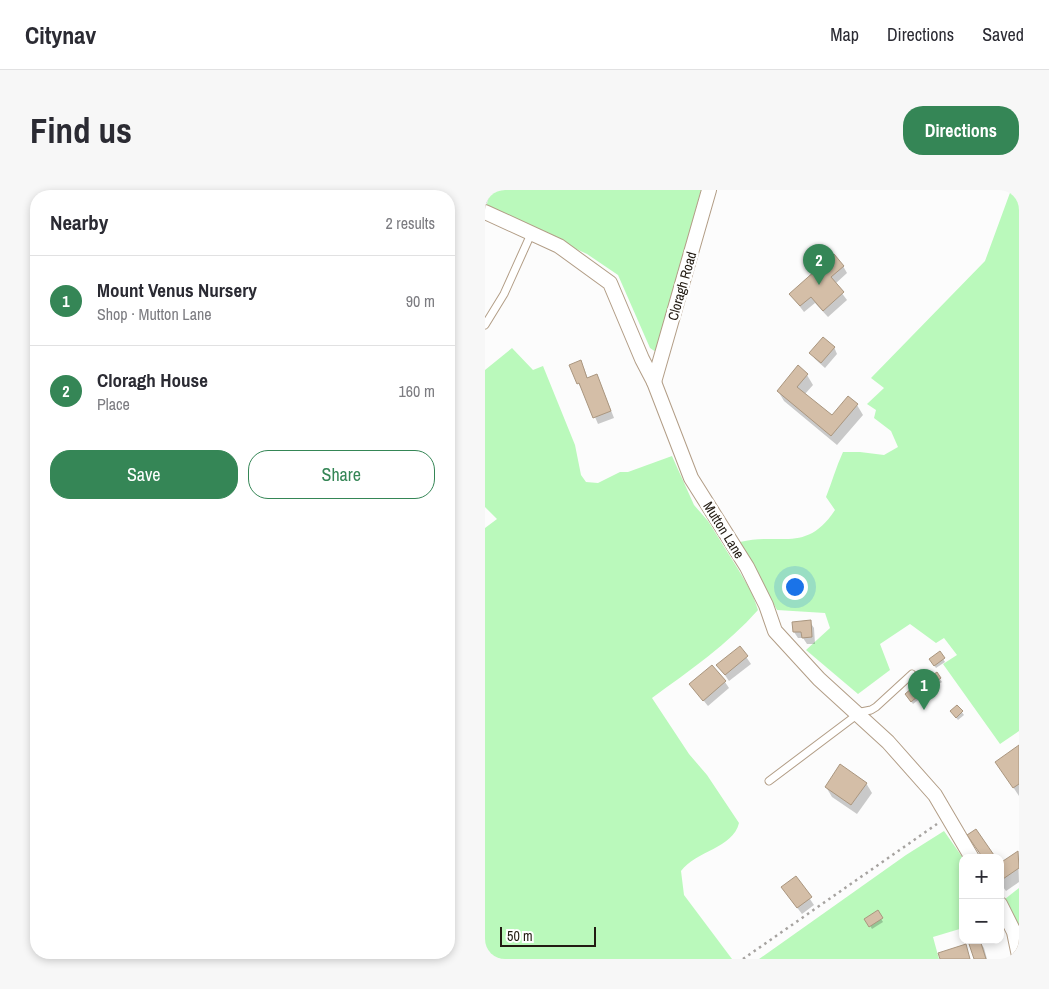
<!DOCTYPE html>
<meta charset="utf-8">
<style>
:root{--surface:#fff;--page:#f7f7f7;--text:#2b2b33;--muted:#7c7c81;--line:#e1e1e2;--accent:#358656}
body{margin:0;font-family:"Archivo Narrow",sans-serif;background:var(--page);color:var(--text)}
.controls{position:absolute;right:15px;bottom:15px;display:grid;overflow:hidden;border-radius:10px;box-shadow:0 2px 8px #0003}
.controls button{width:45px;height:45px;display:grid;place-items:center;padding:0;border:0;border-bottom:1px solid var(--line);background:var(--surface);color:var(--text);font:25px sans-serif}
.scale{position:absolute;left:15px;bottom:12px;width:96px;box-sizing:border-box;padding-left:5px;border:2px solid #221b12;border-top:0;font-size:14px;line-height:18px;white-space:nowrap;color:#221b12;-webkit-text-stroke:4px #fff;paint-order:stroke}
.you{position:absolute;left:309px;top:396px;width:18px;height:18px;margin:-12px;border:4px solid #fff;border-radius:50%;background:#1a73e8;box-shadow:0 0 0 8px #1a73e833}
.badge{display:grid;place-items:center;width:32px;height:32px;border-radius:50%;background:var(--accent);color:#fff;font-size:16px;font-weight:700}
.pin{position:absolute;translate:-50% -41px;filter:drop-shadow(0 1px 2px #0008)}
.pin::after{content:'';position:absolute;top:26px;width:18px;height:15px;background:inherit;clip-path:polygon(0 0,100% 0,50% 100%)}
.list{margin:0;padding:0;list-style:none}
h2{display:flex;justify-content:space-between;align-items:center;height:65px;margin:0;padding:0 20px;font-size:21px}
h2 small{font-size:16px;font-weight:400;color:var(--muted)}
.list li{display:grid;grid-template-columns:32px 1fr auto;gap:15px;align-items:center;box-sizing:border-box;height:90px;padding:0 20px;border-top:1px solid var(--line)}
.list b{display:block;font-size:19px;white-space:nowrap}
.list p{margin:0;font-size:16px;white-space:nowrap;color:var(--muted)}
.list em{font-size:16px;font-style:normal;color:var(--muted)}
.actions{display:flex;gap:10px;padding:15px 20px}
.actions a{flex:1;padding:11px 0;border:1px solid var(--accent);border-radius:20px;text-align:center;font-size:18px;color:var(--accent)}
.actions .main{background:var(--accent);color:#fff}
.map{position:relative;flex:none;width:534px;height:769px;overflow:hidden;border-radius:20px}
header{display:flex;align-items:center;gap:30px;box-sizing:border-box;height:70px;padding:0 25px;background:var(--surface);border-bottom:1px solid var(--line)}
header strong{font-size:24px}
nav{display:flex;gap:28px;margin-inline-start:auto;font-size:18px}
.intro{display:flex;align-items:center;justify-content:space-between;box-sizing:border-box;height:120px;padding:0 30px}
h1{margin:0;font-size:35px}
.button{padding:12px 22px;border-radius:20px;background:var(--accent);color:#fff;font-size:18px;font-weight:700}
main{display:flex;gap:30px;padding:0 30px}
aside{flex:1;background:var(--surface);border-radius:20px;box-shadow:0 2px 8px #0003}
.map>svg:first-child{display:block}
.green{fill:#baf9bb}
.shadow{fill:#0003}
.building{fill:#d4bea7;stroke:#aa967f}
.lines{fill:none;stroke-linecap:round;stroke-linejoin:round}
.lane-casing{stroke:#b29d86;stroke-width:9}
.street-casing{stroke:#b29d86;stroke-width:16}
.path{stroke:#a6a3a0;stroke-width:2.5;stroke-dasharray:2.5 4;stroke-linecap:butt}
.lane{stroke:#fff;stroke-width:7}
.street{stroke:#fff;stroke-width:14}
.labels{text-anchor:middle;stroke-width:5;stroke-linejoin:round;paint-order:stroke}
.street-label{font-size:14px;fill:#221b12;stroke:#fff}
</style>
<header>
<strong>Citynav</strong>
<nav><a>Map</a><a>Directions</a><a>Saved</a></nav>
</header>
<div class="intro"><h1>Find us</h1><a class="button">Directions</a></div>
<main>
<aside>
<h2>Nearby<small>2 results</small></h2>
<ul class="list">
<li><span class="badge">1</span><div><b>Mount Venus Nursery</b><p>Shop · Mutton Lane</p></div><em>90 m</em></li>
<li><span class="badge">2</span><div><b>Cloragh House</b><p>Place</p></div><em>160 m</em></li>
</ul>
<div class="actions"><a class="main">Save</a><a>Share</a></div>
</aside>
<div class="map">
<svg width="534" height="769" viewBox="0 0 534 769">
<rect width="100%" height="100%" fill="#fcfcfc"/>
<g class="green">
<path d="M6 0H216L171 162 165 158 133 85 102 64 1 17Z"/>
<path d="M526 0H534V541L515 554 458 474 472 465 459 448 451 453 425 434 395 454 405 480 373 504 321 460 345 438 340 423 292 420 255 352C295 342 321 364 350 320L341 307C347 292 351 277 358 262H375L399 265 413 257 406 241 389 228 391 220 382 214 399 198 386 188 500 71Z"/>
<path d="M27 158 48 180 58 176 90 255 96 285 101 292 113 293 135 282H143L187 266 209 315 223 331 253 379 267 403 273 420C243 454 204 481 167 508L204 564 222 585 254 633C248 658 211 661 196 681L199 705 247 769H0V338L12 329 0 317V180Z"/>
<path d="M459 641 478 668V738L448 747 454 769H274L421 665Z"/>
<path d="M534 698V739L520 709Z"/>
</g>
<g class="shadow">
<path d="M0 0H7L0 17Z"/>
<path d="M358 76 362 83 350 94 362 110 343 127 330 113 319 122 306 105Z"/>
<path d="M349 157 352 164 340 178 330 169 326 163Z"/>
<path d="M99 178 103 189 115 192 129 228 113 234 98 199H97L93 193Z"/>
<path d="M322 185 328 195 320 204 347 227 372 215 378 225 352 255 299 211 293 201Z"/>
<path d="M325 432 329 438 330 454H322L318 448H313L309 442Z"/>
<path d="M255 458 266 474 244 491 233 475Z"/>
<path d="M454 462 460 472 451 478 445 469Z"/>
<path d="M451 484 457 492 449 497 444 489Z"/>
<path d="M240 492 244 498 223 516 206 495Z"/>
<path d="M434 494 441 504 428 514 423 507Z"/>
<path d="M472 516 479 525 473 530 468 524Z"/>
<path d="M534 557V606L512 573Z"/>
<path d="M381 593 387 603 372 624 347 607 341 597Z"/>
<path d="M533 663 534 692 521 701 515 693V675Z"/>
<path d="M310 687 329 715 317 724 301 703Z"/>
<path d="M392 722 398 732 387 739 381 729Z"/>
<path d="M495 752 499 758 502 769H490Z"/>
</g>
<g class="building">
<path d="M349 64 359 76 346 87 359 102 338 121 326 107 315 116 304 104Z"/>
<path d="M338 147 350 157 336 173 324 163Z"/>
<path d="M96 170 102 188 112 184 126 221 108 228 94 193 92 194 84 175Z"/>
<path d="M313 175 323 184 312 197 347 225 363 206 373 214 346 246 292 201Z"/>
<path d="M326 430 327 447 317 448 316 442H308L307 432Z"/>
<path d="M255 456 263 466 240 485 231 475Z"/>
<path d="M455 461 460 468 449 476 444 469Z"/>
<path d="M227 475 241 491 218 511 204 494Z"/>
<path d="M452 482 456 488 447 495 442 489Z"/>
<path d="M434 492 440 500 426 512 420 504Z"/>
<path d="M472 515 478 521 471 528 465 521Z"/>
<path d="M534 555V594L528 598 510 572Z"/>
<path d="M355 574 382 593 366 615 340 597Z"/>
<path d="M491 639 511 668H498L482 645Z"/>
<path d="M533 661 534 678 515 691V673Z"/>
<path d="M311 686 327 707 312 718 296 697Z"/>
<path d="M393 720 398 728 384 737 379 729Z"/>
<path d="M495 750 501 769H489L484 754Z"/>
<path d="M481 754 485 769H455L453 763Z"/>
</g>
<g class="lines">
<g class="lane-casing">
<g id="lane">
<path d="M0 135 19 104 46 44"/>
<path d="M371 523 386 520 391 517 427 484"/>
<path d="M284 591 373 524"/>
</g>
</g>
<g class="street-casing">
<g id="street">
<path d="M0 22 74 56 125 93 157 169 169 192 206 288 262 377 281 415 290 441 334 489 403 552 450 605 487 668"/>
<path d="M169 192 224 0"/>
<path d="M515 714 529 742 534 766"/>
</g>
</g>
<path class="path" d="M258 769 452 634"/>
<use href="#lane" class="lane"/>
<use href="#street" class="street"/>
</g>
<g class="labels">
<g class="street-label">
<text transform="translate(197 96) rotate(-74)" y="5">Cloragh Road</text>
<text transform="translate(239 340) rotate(58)" y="5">Mutton Lane</text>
</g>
</g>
</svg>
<div class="controls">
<button>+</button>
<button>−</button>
</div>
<div class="scale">50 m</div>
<div class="you"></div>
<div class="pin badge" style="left:439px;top:520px">1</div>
<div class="pin badge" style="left:334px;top:95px">2</div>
</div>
</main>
